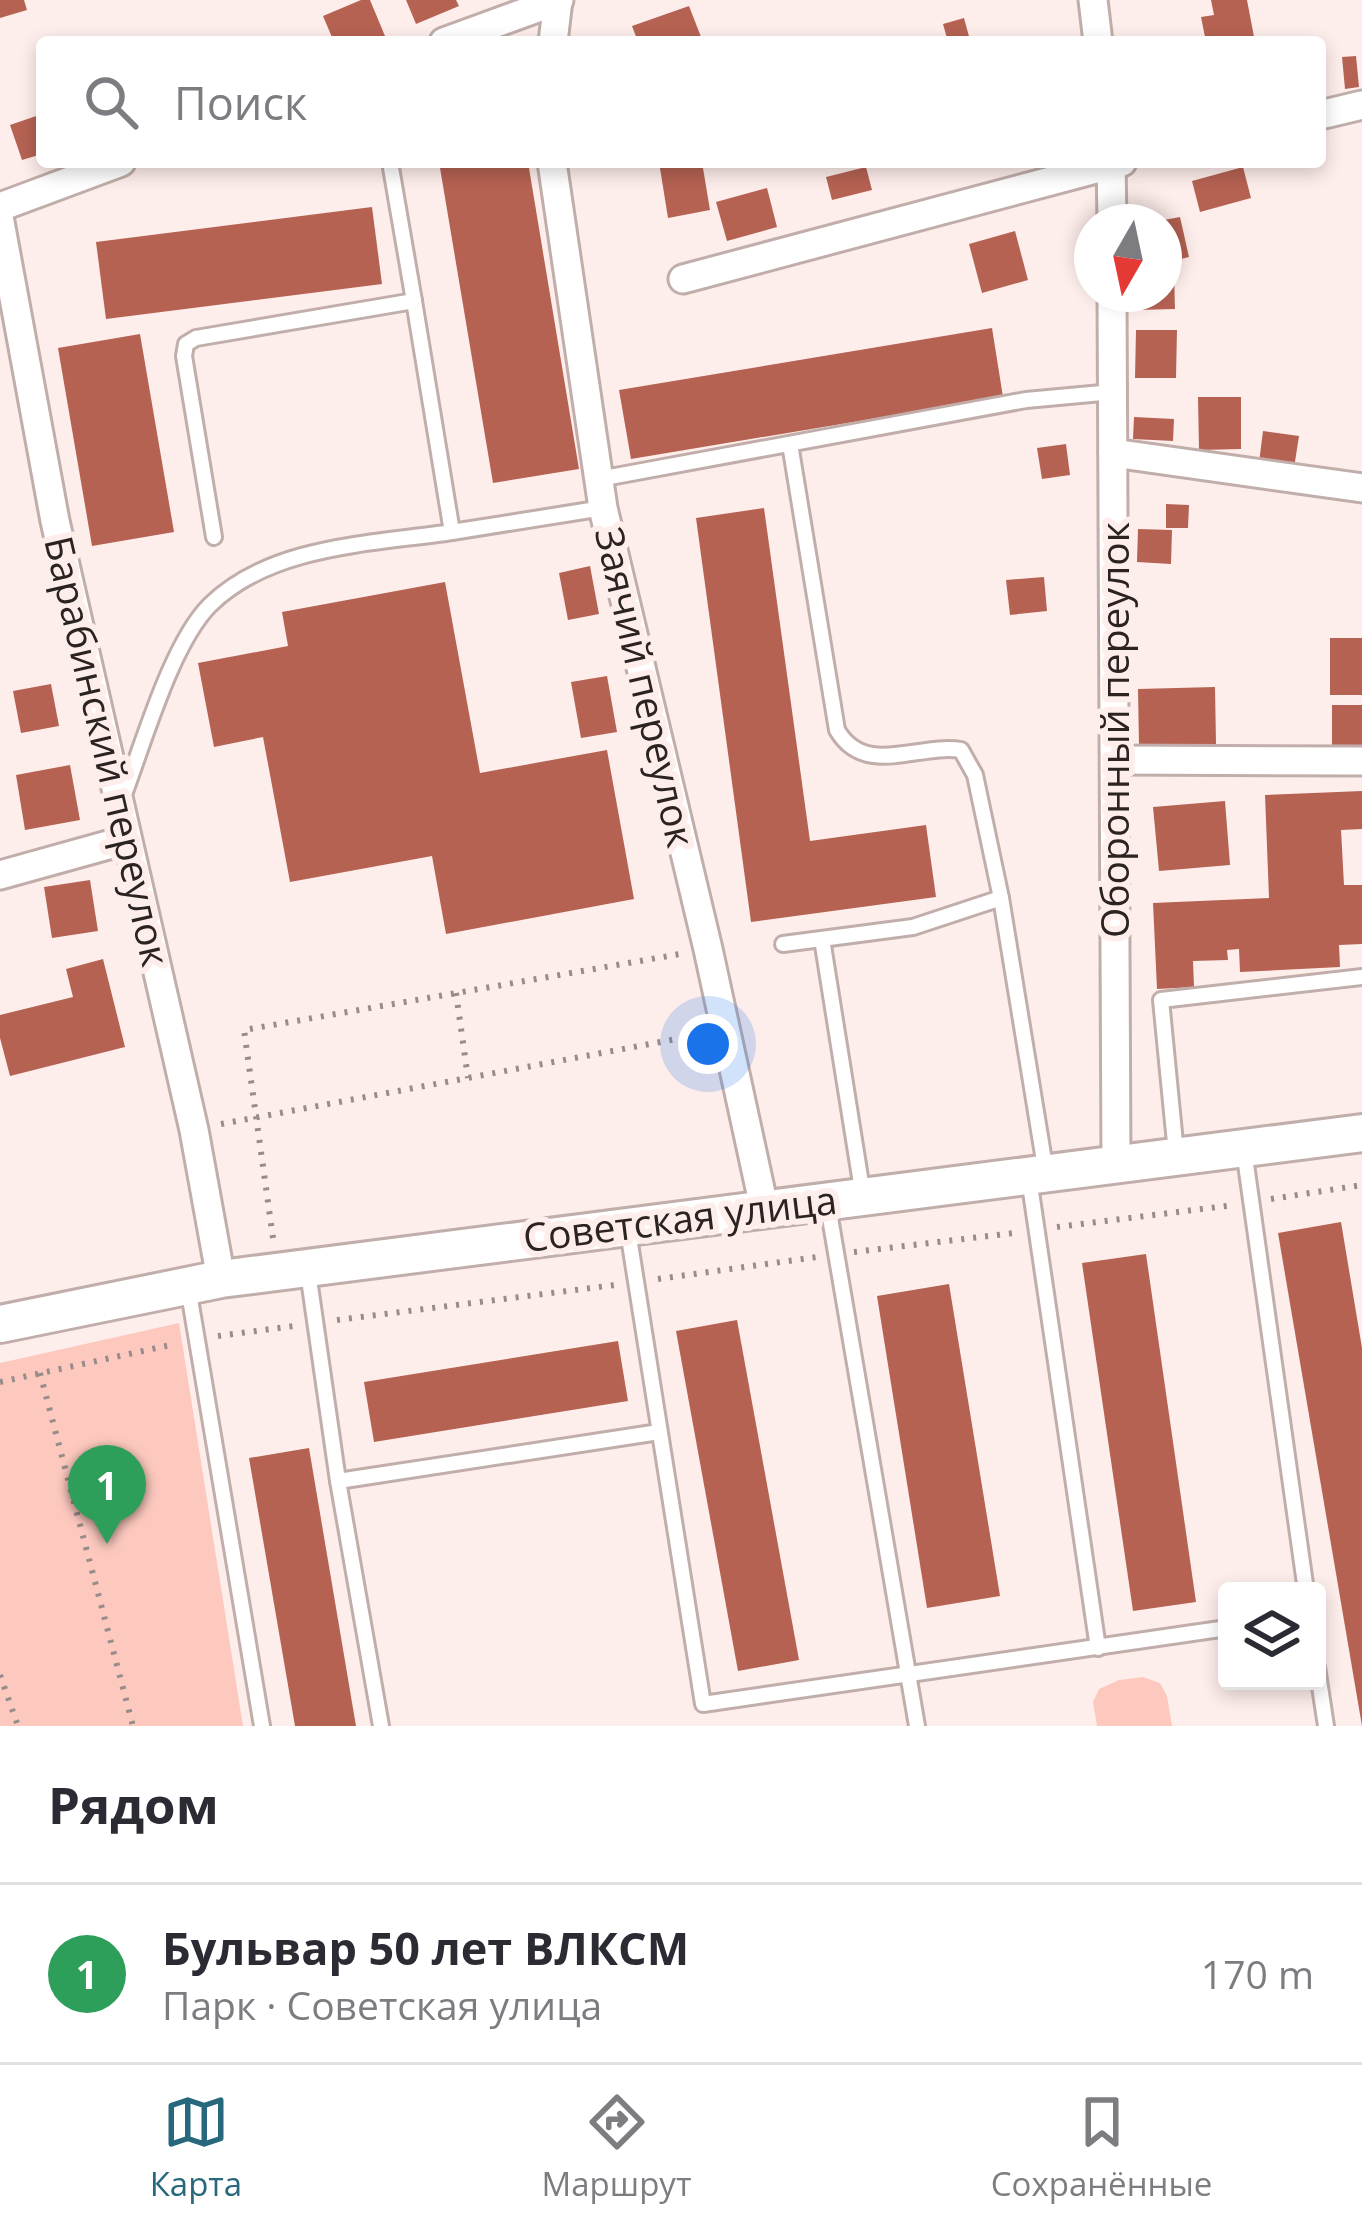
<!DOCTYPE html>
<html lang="ru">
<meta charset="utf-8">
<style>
:root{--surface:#fff;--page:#f7f7f7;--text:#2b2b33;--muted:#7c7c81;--line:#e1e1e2;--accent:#28687d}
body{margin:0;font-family:"Open Sans",sans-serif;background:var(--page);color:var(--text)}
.controls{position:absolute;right:36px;bottom:36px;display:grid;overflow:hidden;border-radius:12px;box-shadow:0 6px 18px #0003}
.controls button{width:108px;height:108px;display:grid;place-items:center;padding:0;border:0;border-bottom:3px solid var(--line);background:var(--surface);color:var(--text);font:60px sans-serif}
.compass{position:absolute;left:1074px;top:204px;width:108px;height:108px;border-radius:50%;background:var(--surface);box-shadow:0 6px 18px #0003;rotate:189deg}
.you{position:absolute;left:708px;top:1044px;width:42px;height:42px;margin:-30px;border:9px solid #fff;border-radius:50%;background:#1a73e8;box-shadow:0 0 0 18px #1a73e833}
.badge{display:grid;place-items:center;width:78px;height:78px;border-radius:50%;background:var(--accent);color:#fff;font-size:39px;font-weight:700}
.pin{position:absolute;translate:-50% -99px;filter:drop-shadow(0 3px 6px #0008)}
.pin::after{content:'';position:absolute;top:63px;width:42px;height:36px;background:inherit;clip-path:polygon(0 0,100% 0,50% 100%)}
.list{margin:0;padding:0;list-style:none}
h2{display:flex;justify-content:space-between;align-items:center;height:156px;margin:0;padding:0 48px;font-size:51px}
h2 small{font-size:39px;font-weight:400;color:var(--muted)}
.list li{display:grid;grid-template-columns:78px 1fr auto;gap:36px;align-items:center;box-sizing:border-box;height:180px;padding:0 48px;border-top:3px solid var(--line)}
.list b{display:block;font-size:45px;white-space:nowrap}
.list p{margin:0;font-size:39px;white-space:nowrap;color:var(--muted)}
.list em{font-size:39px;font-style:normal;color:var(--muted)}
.icon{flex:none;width:66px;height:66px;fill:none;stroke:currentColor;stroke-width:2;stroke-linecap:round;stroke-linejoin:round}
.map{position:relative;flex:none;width:1362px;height:1726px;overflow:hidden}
.search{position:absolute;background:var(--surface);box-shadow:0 6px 18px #0003;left:36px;right:36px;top:36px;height:132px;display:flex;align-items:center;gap:30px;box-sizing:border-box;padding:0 42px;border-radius:12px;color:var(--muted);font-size:45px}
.sheet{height:336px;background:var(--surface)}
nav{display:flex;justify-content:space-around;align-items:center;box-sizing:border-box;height:168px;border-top:3px solid var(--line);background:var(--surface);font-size:33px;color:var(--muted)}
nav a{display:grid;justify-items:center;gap:6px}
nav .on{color:var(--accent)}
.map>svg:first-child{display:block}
.green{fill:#fdc9bf}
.building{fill:#b56253}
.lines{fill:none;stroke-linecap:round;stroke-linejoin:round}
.service-casing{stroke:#c1aeaa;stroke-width:20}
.minor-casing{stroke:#c1aeaa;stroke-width:33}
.tertiary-casing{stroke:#c1aeaa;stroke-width:42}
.path{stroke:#988c8a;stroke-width:6;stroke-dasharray:3 9;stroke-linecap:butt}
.service{stroke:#fff;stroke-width:14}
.minor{stroke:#fff;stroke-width:27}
.tertiary{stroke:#fff;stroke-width:36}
.labels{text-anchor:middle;stroke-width:12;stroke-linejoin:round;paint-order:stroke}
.street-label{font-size:39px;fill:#2a2321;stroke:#feeeeb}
</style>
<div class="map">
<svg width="1362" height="1726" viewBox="0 0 1362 1726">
<rect width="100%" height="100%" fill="#feeeeb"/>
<g class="green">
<path d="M179 1323 243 1726H0V1363Z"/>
<path d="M1143 1677 1160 1683 1167 1696 1172 1726H1097L1093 1702 1099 1689 1119 1680Z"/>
</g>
<g class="building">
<path d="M0 0H24L27 10 0 18Z"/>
<path d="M361 0H370L385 36 371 42H334L323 16Z"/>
<path d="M406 0H456L459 6 416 24Z"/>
<path d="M1211 0H1247L1255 42H1206L1201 17 1214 15Z"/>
<path d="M689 6 703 42H638L632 26Z"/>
<path d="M964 18 970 40 948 42 943 24Z"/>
<path d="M1356 56 1359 87 1345 89 1342 57Z"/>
<path d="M42 114V154L22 160 10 125Z"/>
<path d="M439 162H528L579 469 493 483Z"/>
<path d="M659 162H702L710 210 668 218Z"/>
<path d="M866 167 872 190 832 200 826 177Z"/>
<path d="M1243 167 1251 198 1200 212 1192 181Z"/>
<path d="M767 188 777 227 727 241 716 202Z"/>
<path d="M372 207 382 284 106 319 96 242Z"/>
<path d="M1180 217 1189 257 1164 263V220Z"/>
<path d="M1015 231 1028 280 982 293 969 244Z"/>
<path d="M1174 275 1175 309 1136 310 1135 294H1164V276Z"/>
<path d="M992 328 1003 397 631 459 619 390Z"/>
<path d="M1136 330H1177L1176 378H1135Z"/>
<path d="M140 334 174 532 92 546 58 348Z"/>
<path d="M1198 397H1241V449L1199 450Z"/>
<path d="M1134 417 1174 419 1173 441 1133 439Z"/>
<path d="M1263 431 1299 436 1294 468 1259 463Z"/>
<path d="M1066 444 1070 475 1042 479 1037 448Z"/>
<path d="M1166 504 1189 505 1188 528H1166Z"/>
<path d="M764 508 810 841 926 825 936 897 751 922 696 518Z"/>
<path d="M1138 529 1172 530 1171 564 1137 562Z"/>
<path d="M590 566 599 614 568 620 559 573Z"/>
<path d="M1044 577 1047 611 1010 615 1006 580Z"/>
<path d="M445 582 480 773 607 750 634 899 446 934 432 856 290 882 263 737 214 747 198 663 288 646 282 612Z"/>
<rect x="1330" y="638" width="32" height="57"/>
<path d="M607 676 617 732 581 738 571 682Z"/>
<path d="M51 684 59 726 21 733 13 691Z"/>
<path d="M1215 687 1216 744 1139 746 1138 689Z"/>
<rect x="1332" y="705" width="30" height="41"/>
<path d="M70 765 80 820 25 830 16 775Z"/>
<path d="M1362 791V829L1341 830 1344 885H1362V944L1339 945 1340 967 1240 972 1239 949 1227 950 1228 960 1193 961 1194 987 1157 989 1153 903 1269 898 1265 795Z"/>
<path d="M1225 801 1230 865 1159 871 1153 807Z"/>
<path d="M90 880 98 931 52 938 44 887Z"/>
<path d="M103 959 125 1047 10 1076 0 1038V1015L73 997 66 969Z"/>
<path d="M1341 1222 1362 1348V1726L1278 1233Z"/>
<path d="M1146 1254 1196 1602 1133 1611 1082 1263Z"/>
<path d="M949 1284 1000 1596 927 1608 877 1296Z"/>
<path d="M737 1320 799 1660 738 1671 676 1331Z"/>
<path d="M618 1341 628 1401 374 1442 364 1382Z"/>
<path d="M309 1448 356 1726H295L249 1458Z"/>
</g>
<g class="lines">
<g class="service-casing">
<g id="service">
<path d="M390 162 414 301"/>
<path d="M790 444 837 730C865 778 919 743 961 750L975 775 1001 898 1046 1173"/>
<path d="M599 479 1026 400 1113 392"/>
<path d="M214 537 184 356 186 344 196 338 414 301 452 532 603 508"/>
<path d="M123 797C143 745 171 644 210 605 271 545 372 544 452 532"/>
<path d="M822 939 863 1196"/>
<path d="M783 944 913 927 1001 898"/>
<path d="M1244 1150 1306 1591"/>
<path d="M1176 1153 1161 1000 1362 977"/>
<path d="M1029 1178 1098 1648"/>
<path d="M828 1206 917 1726"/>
<path d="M628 1231 703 1704 1227 1628"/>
<path d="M308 1272 338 1481 381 1726"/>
<path d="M188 1287 262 1726"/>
<path d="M338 1481 659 1432"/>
<path d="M1317 1667 1326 1726"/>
</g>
</g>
<g class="minor-casing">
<g id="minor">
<path d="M1093 0 1098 42"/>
<path d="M444 42 559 0"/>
<path d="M553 42 558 0"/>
<path d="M1320 115 1362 105"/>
<path d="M552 162 603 508 708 949 764 1207"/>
<path d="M1111 162 1112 222"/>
<path d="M0 207 121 162"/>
<path d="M0 222 55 521 194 1130 221 1279"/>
<path d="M683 279 1122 162"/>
<path d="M1112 294 1116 1165"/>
<path d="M1113 453 1362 488"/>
<path d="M1116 760 1362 761"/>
<path d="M0 875 126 840"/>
</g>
</g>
<g class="tertiary-casing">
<path id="tertiary" d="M0 1324 221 1279 1362 1133"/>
</g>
<g class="path">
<path d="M456 993 468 1078"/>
<path d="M221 1124 698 1035"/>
<path d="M1271 1199 1362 1185"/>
<path d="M1057 1227 1234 1205"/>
<path d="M273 1238 244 1030 680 954"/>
<path d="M854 1252 1014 1233"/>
<path d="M658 1279 817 1257"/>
<path d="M337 1320 615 1285"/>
<path d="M218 1336 294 1326"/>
<path d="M40 1373 133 1726"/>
<path d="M0 1382 175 1344"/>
<path d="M0 1675 18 1726"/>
</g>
<use href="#service" class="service"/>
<use href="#minor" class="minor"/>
<use href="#tertiary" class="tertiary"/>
</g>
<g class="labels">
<g class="street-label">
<text transform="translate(645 687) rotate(77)" y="14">Заячий переулок</text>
<text transform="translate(1115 730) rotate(-90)" y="14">Оборонный переулок</text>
<text transform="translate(107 751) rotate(77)" y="14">Барабинский переулок</text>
<text transform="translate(680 1219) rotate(-7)" y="14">Советская улица</text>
</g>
</g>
</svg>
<div class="controls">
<button><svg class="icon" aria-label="layers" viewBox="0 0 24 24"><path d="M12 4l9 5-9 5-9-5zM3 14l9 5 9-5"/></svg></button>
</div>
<svg class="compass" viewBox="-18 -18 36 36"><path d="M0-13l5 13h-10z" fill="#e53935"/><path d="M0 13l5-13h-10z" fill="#7c7c81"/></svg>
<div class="you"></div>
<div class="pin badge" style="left:107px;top:1544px;background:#2e9e5b">1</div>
<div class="search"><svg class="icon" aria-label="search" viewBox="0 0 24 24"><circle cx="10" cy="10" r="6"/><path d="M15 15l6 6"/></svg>Поиск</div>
</div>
<section class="sheet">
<h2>Рядом<small></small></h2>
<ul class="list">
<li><span class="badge" style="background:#2e9e5b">1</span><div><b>Бульвар 50 лет ВЛКСМ</b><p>Парк · Советская улица</p></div><em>170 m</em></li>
</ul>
</section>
<nav>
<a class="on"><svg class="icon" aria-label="map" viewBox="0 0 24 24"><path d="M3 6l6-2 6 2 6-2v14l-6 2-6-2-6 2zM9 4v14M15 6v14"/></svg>Карта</a>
<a><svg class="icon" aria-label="directions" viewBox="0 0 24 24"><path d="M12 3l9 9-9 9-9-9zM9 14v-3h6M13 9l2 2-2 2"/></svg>Маршрут</a>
<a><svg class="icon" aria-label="saved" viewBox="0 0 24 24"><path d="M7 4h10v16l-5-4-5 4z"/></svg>Сохранённые</a>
</nav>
